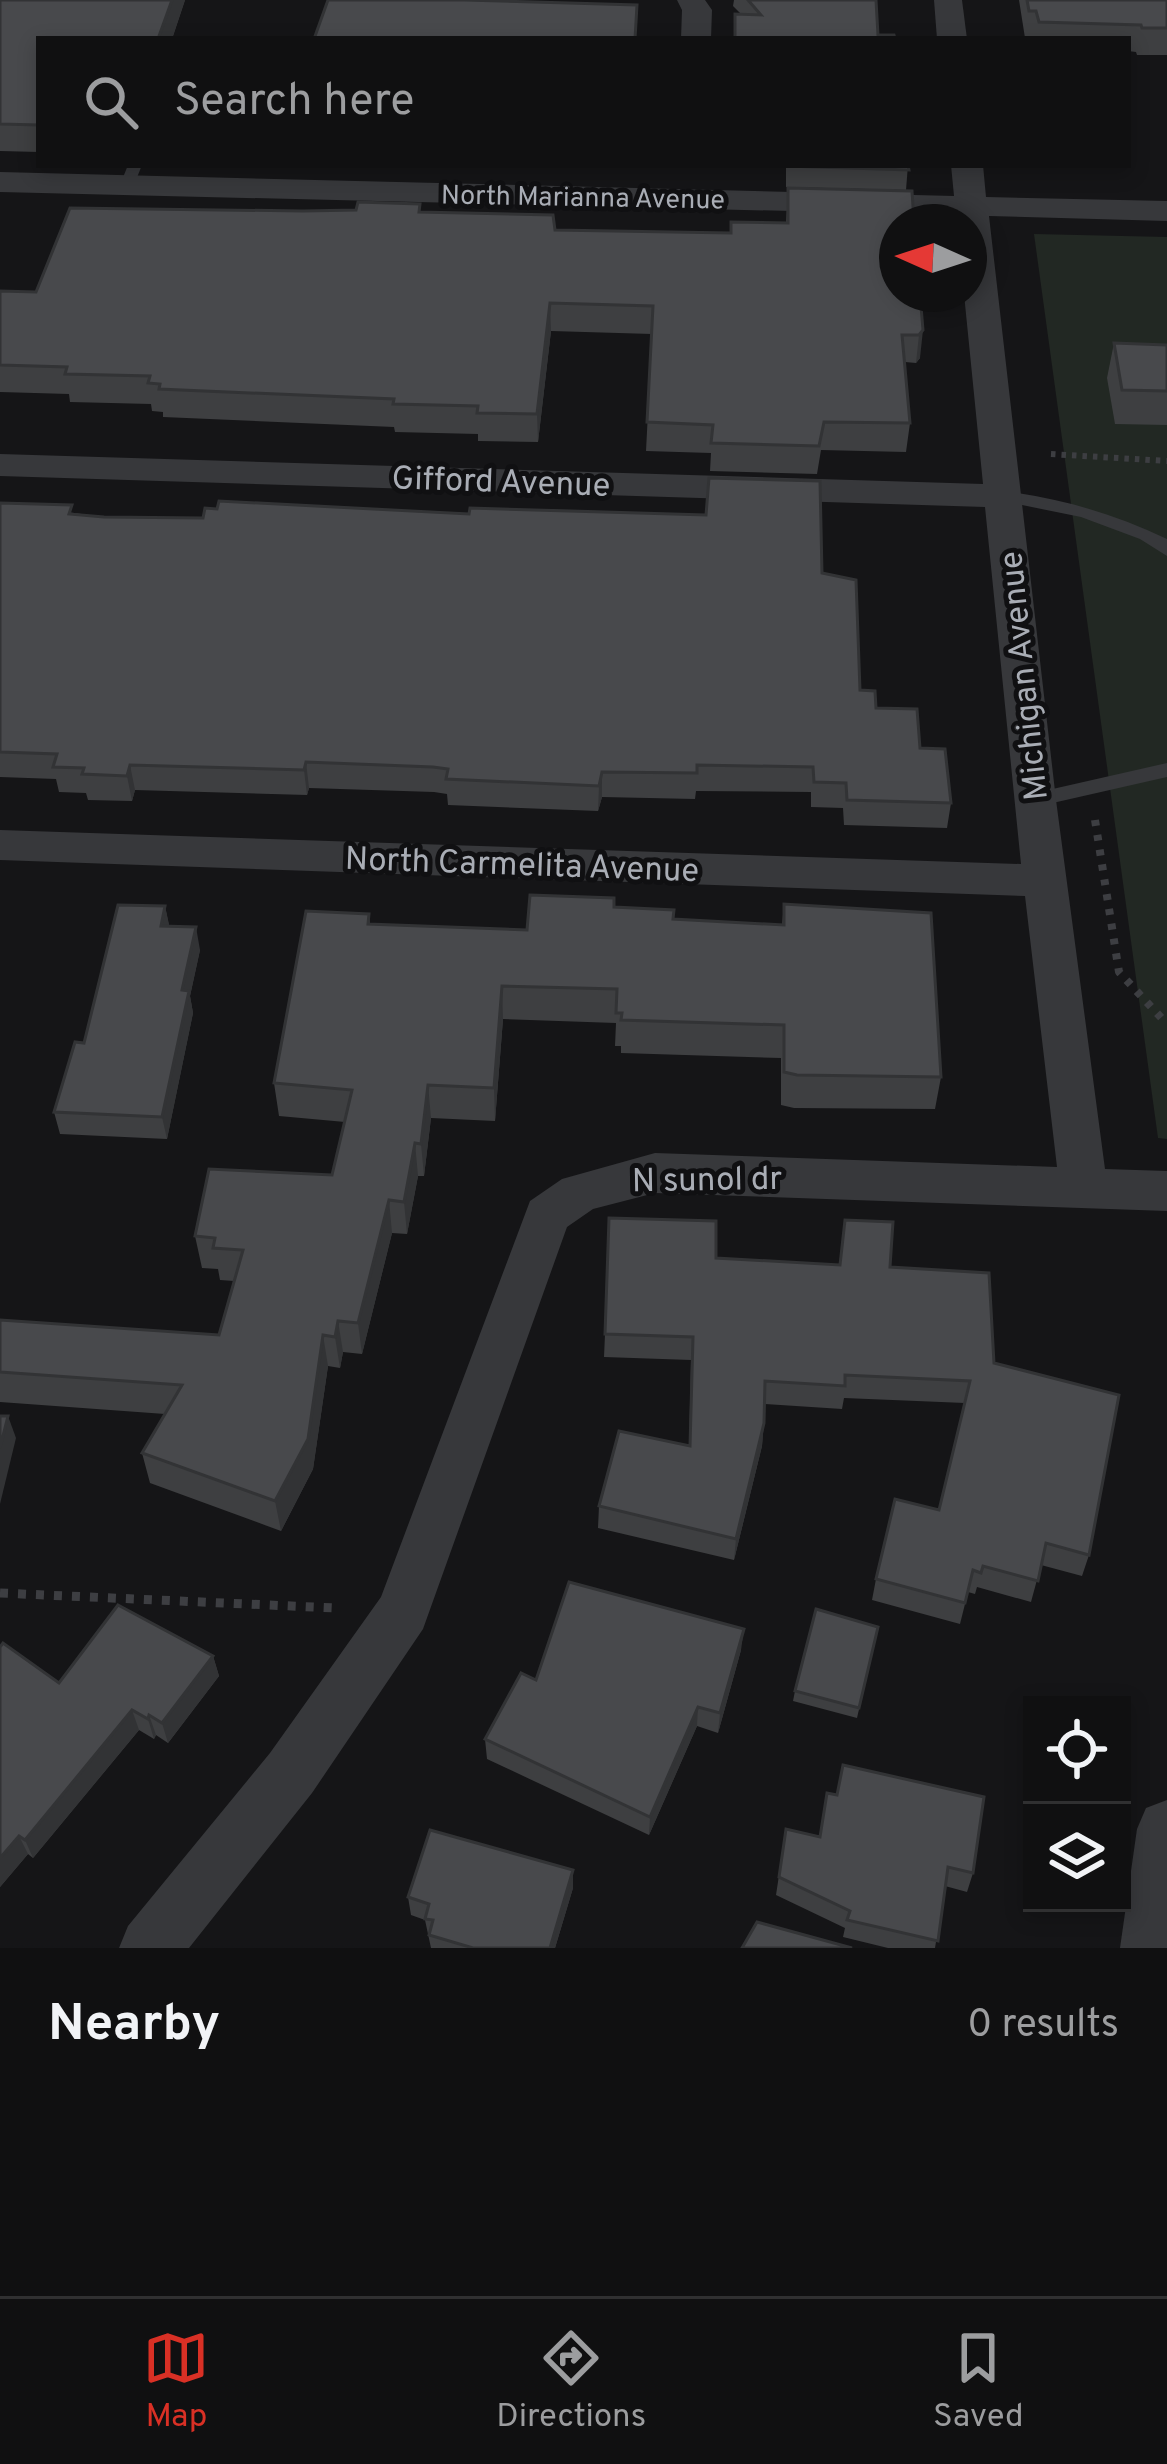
<!DOCTYPE html>
<style>
:root{--surface:#101011;--page:#1e1e1f;--text:#f1f3f6;--muted:#9c9d9f;--line:#303031;--accent:#d93025}
body{margin:0;font-family:Overpass,sans-serif;background:var(--page);color:var(--text)}
.controls{position:absolute;right:36px;bottom:36px;display:grid;overflow:hidden;border-radius:0px;box-shadow:0 6px 18px #0003}
.controls button{width:108px;height:108px;display:grid;place-items:center;padding:0;border:0;border-bottom:3px solid var(--line);background:var(--surface);color:var(--text);font:60px sans-serif}
.compass{position:absolute;left:879px;top:204px;width:108px;height:108px;border-radius:50%;background:var(--surface);box-shadow:0 6px 18px #0003;rotate:273deg}
.list{margin:0;padding:0;list-style:none}
h2{display:flex;justify-content:space-between;align-items:center;height:156px;margin:0;padding:0 48px;font-size:51px}
h2 small{font-size:39px;font-weight:400;color:var(--muted)}
.icon{flex:none;width:66px;height:66px;fill:none;stroke:currentColor;stroke-width:2;stroke-linecap:round;stroke-linejoin:round}
.map{position:relative;flex:none;width:1167px;height:1948px;overflow:hidden}
.search{position:absolute;background:var(--surface);box-shadow:0 6px 18px #0003;left:36px;right:36px;top:36px;height:132px;display:flex;align-items:center;gap:30px;box-sizing:border-box;padding:0 42px;border-radius:0px;color:var(--muted);font-size:45px}
.sheet{height:348px;background:var(--surface)}
nav{display:flex;justify-content:space-around;align-items:center;box-sizing:border-box;height:168px;border-top:3px solid var(--line);background:var(--surface);font-size:33px;color:var(--muted)}
nav a{display:grid;justify-items:center;gap:6px}
nav .on{color:var(--accent)}
.map>svg:first-child{display:block}
.green{fill:#222823}
.lines{fill:none;stroke-linecap:round;stroke-linejoin:round}
.path-far2{stroke:#3d3e42;stroke-width:6;stroke-dasharray:4.5 6;stroke-linecap:butt}
.path-far1{stroke:#3d3e42;stroke-width:8;stroke-dasharray:6 9;stroke-linecap:butt}
.path{stroke:#3d3e42;stroke-width:9;stroke-dasharray:8 10;stroke-linecap:butt}
.service{fill:#37383b;fill-rule:evenodd}
.minor{fill:#37383b;fill-rule:evenodd}
.wall{fill:#3e3f41}
.shaded-wall{fill:#323335}
.building{fill:#48494c;stroke:#323335;stroke-width:3}
.labels{text-anchor:middle;stroke-width:10;stroke-linejoin:round;paint-order:stroke}
.far-street-label{font-size:27px;fill:#a9adb5;stroke:#101012}
.street-label{font-size:33px;fill:#a9adb5;stroke:#101012}
</style>
<div class="map">
<svg width="1167" height="1948" viewBox="0 0 1167 1948">
<rect width="100%" height="100%" fill="#151517"/>
<path class="green" d="M1034 234 1167 237V1139L1158 1138Z"/>
<g class="lines">
<path class="path-far2" d="M1051 454 1167 461"/>
<path class="path-far1" d="M1095 820 1119 972 1167 1024"/>
<path class="path" d="M0 1593 336 1608"/>
<g class="service">
<path d="M128 165H142L134 185 127 189 120 185Z"/>
<path d="M1003 491C1060 498 1115 514 1167 539V556L1140 539 1081 517 997 500 994 496Z"/>
<path d="M1167 763V777L1035 807 1025 800 1035 793Z"/>
</g>
<g class="minor">
<path d="M677 0H705L712 10 711 39H681L682 10Z"/>
<path d="M934 0H962L967 39H937Z"/>
<path d="M951 165H983L986 197 1167 201V221L989 216 1056 800 1105 1169 1167 1171V1211L655 1193 593 1209 567 1227 423 1629 312 1793 189 1948H119L128 1926 270 1753 381 1597 530 1201 562 1179 655 1153 1057 1167 1025 896 0 860V830L1021 864 985 507 0 476V454L983 484 964 294H969V222H957L956 215 0 192V172L954 196Z"/>
<path d="M1167 1800V1948H1120L1137 1829 1146 1808Z"/>
</g>
</g>
<g class="wall">
<path d="M0 0H185L172 39H39V152L0 151Z"/>
<path d="M734 0H876L878 35 895 39 741 14 733 6Z"/>
<path d="M1019 0H1167V55H1137L1136 52 1128 51V39L1025 38Z"/>
<path d="M786 165H908L906 190 786 187Z"/>
<path d="M788 188 920 294V358L916 363 905 362 910 423 906 452 821 450 817 474 710 471 711 453 646 451 652 334 551 331 538 442 478 441V434L395 432 394 427 163 417V412L152 411 151 404 70 402 69 394 0 392V291L36 292 421 212 555 230 730 233 786 223Z"/>
<path d="M1114 343 1167 345V425L1115 424 1107 378Z"/>
<path d="M0 503 104 517 822 573 860 690 876 708 920 748 951 803 947 828 844 825 843 808 811 807V792L696 791 695 799 602 797 598 811 448 805 447 794 434 792 309 788 307 795 135 790 132 801 88 800 86 793 59 792 56 779 0 777Z"/>
<path d="M784 904 941 1077 935 1109 794 1108 781 1105V1058L621 1053V1046H615L616 1023 503 1019 495 1121 431 1118 424 1176H418L407 1234 392 1233 362 1354 343 1352 340 1368 328 1366 313 1469 281 1531 150 1483 142 1453 165 1414 0 1402V1320L219 1335 234 1281 220 1280 218 1269 202 1268 195 1236 332 1175 345 1122 279 1116 274 1083 369 914 370 924 527 930 614 907 673 919 782 925Z"/>
<path d="M165 906 169 926 200 950 190 996 193 1013 167 1139 60 1134 54 1112 84 1043Z"/>
<path d="M845 1220 890 1267 994 1363 1089 1555 1082 1576 1041 1565 1031 1602 977 1587 975 1594 968 1592 960 1624 872 1600 876 1579 939 1510 965 1403 844 1398 842 1409 765 1404 762 1446 734 1560 598 1528 599 1506 689 1446 691 1360 604 1357 605 1334 716 1258 839 1265Z"/>
<path d="M878 1627 857 1718 793 1701 795 1691Z"/>
<path d="M0 1647 59 1683 213 1656 219 1676 168 1743 156 1735 154 1739 139 1730 33 1858 28 1854 0 1887Z"/>
<path d="M741 1650 718 1733 697 1726 649 1835 487 1759 485 1739 536 1680Z"/>
<path d="M786 1829 973 1873 967 1892 945 1886 935 1948H888L843 1937 845 1928 776 1895Z"/>
<path d="M573 1870V1888L555 1948H431L425 1920 411 1915 408 1897Z"/>
</g>
<g class="shaded-wall">
<path d="M172 0H185L172 39H158Z"/>
<path d="M550 303 551 331 538 442 537 414Z"/>
<path d="M923 330 920 358 916 363 919 335Z"/>
<path d="M306 762 309 788 307 795 304 770Z"/>
<path d="M130 765 135 790 132 801 127 776Z"/>
<path d="M602 772V797L598 811 599 786Z"/>
<path d="M165 906 170 929 161 926Z"/>
<path d="M196 927 200 950 190 996 193 1013 167 1139 162 1117 182 990Z"/>
<path d="M502 986 503 1019 495 1121 494 1088Z"/>
<path d="M428 1085 431 1118 424 1176 421 1144Z"/>
<path d="M415 1143 418 1176 407 1234 404 1202Z"/>
<path d="M389 1200 392 1233 362 1354 358 1323Z"/>
<path d="M338 1321 343 1352 340 1368 335 1337Z"/>
<path d="M323 1335 328 1366 313 1469 281 1531 275 1501Z"/>
<path d="M8 1416 16 1438 0 1504V1448Z"/>
<path d="M764 1423 762 1446 734 1560 736 1539Z"/>
<path d="M744 1629 741 1650 718 1733 720 1713Z"/>
<path d="M213 1656 219 1676 168 1743 162 1723Z"/>
<path d="M698 1707 697 1726 649 1835 650 1817Z"/>
<path d="M132 1710 139 1730 33 1858 25 1840Z"/>
<path d="M149 1715 156 1735 154 1739 148 1719Z"/>
<path d="M19 1836 28 1854 0 1887V1858Z"/>
<path d="M573 1870V1888L555 1948H550Z"/>
</g>
<g class="building">
<path d="M0 0H172L158 39H39V125L0 124Z"/>
<path d="M328 0H465L637 5 635 39H314Z"/>
<path d="M748 0H876L878 35H894L895 39H735V14L761 15Z"/>
<path d="M1027 0H1167V28H1142L1141 25 1039 22 1036 11H1029Z"/>
<path d="M787 165H908L909 170 787 166Z"/>
<path d="M788 188 912 191 914 222H897V294H920L923 330 919 335H902L910 423 824 422 819 446 711 443 713 425 647 422 653 306 550 303 537 414 477 413 478 406 393 404 394 399 159 389 160 384 148 383 150 376 65 374 67 367 0 365V291L36 292 70 208 303 211 356 210 358 202 420 204 419 212 553 215 555 230 731 233V222L788 223Z"/>
<path d="M1114 343 1167 345V391L1122 390Z"/>
<path d="M709 478 820 481 822 573 856 580 860 690 875 691 876 708 917 709 920 748 945 749 951 803 847 800 846 783 814 782 813 767 697 765V773L602 772 599 786 446 779 448 769 433 767 306 762 304 770 130 765 127 776 82 774 84 768 53 767 57 754 0 752V503L72 505 69 514 104 517 203 518 205 508 217 509 219 501 469 514 470 508 706 515Z"/>
<path d="M530 895 614 898V907L674 910 673 919 784 925V904L931 913 941 1077 797 1075 784 1072V1025L621 1020 622 1013H616L617 989 502 986 494 1088 428 1085 421 1144 415 1143 404 1202 389 1200 358 1323 338 1321 335 1337 323 1335 308 1439 275 1501 142 1453 182 1385 0 1372V1320L219 1335 243 1250 213 1248 215 1238 195 1236 209 1169 332 1175 352 1090 274 1083 306 911 369 914 368 924 527 930Z"/>
<path d="M118 905 165 906 161 926 196 927 182 990 189 991 162 1117 54 1112 75 1042 84 1043Z"/>
<path d="M609 1218 716 1221V1258L840 1265 845 1220 893 1222 890 1267 989 1273 994 1363 1119 1395 1089 1555 1046 1543 1038 1581 983 1566 981 1573 973 1570 965 1603 876 1579 895 1499 939 1510 970 1381 845 1375V1386L765 1381 764 1423 736 1539 599 1506 619 1431 690 1446 693 1337 605 1334Z"/>
<path d="M0 1416H8L0 1448Z"/>
<path d="M569 1582 744 1629 720 1713 698 1707 650 1817 485 1739 521 1673 536 1680Z"/>
<path d="M118 1605 213 1656 162 1723 149 1715 148 1719 132 1710 25 1840 19 1836 0 1858V1647L3 1643 59 1683Z"/>
<path d="M816 1609 878 1627 859 1708 795 1691Z"/>
<path d="M843 1765 984 1797 973 1873 948 1867 938 1941 847 1920 850 1911 779 1877 786 1829 820 1837 827 1793 837 1795Z"/>
<path d="M430 1830 573 1870 550 1948H473L429 1935 433 1920 425 1919 429 1904 408 1897Z"/>
<path d="M757 1922 852 1948H742Z"/>
</g>
<g class="labels">
<g class="far-street-label">
<text transform="translate(583 197) rotate(1)" y="9">North Marianna Avenue</text>
</g>
<g class="street-label">
<text transform="translate(501 480) rotate(2)" y="12">Gifford Avenue</text>
<text transform="translate(1022 676) rotate(-96)" y="12">Michigan Avenue</text>
<text transform="translate(522 863) rotate(2)" y="12">North Carmelita Avenue</text>
<text transform="translate(707 1178) rotate(-1)" y="12">N sunol dr</text>
</g>
</g>
</svg>
<div class="controls">
<button><svg class="icon" aria-label="locate" viewBox="0 0 24 24"><circle cx="12" cy="12" r="6"/><path d="M12 2v4M12 18v4M2 12h4M18 12h4"/></svg></button>
<button><svg class="icon" aria-label="layers" viewBox="0 0 24 24"><path d="M12 4l9 5-9 5-9-5zM3 14l9 5 9-5"/></svg></button>
</div>
<svg class="compass" viewBox="-18 -18 36 36"><path d="M0-13l5 13h-10z" fill="#e53935"/><path d="M0 13l5-13h-10z" fill="#9c9d9f"/></svg>
<div class="search"><svg class="icon" aria-label="search" viewBox="0 0 24 24"><circle cx="10" cy="10" r="6"/><path d="M15 15l6 6"/></svg>Search here</div>
</div>
<section class="sheet">
<h2>Nearby<small>0 results</small></h2>
<ul class="list">
</ul>
</section>
<nav>
<a class="on"><svg class="icon" aria-label="map" viewBox="0 0 24 24"><path d="M3 6l6-2 6 2 6-2v14l-6 2-6-2-6 2zM9 4v14M15 6v14"/></svg>Map</a>
<a><svg class="icon" aria-label="directions" viewBox="0 0 24 24"><path d="M12 3l9 9-9 9-9-9zM9 14v-3h6M13 9l2 2-2 2"/></svg>Directions</a>
<a><svg class="icon" aria-label="saved" viewBox="0 0 24 24"><path d="M7 4h10v16l-5-4-5 4z"/></svg>Saved</a>
</nav>
